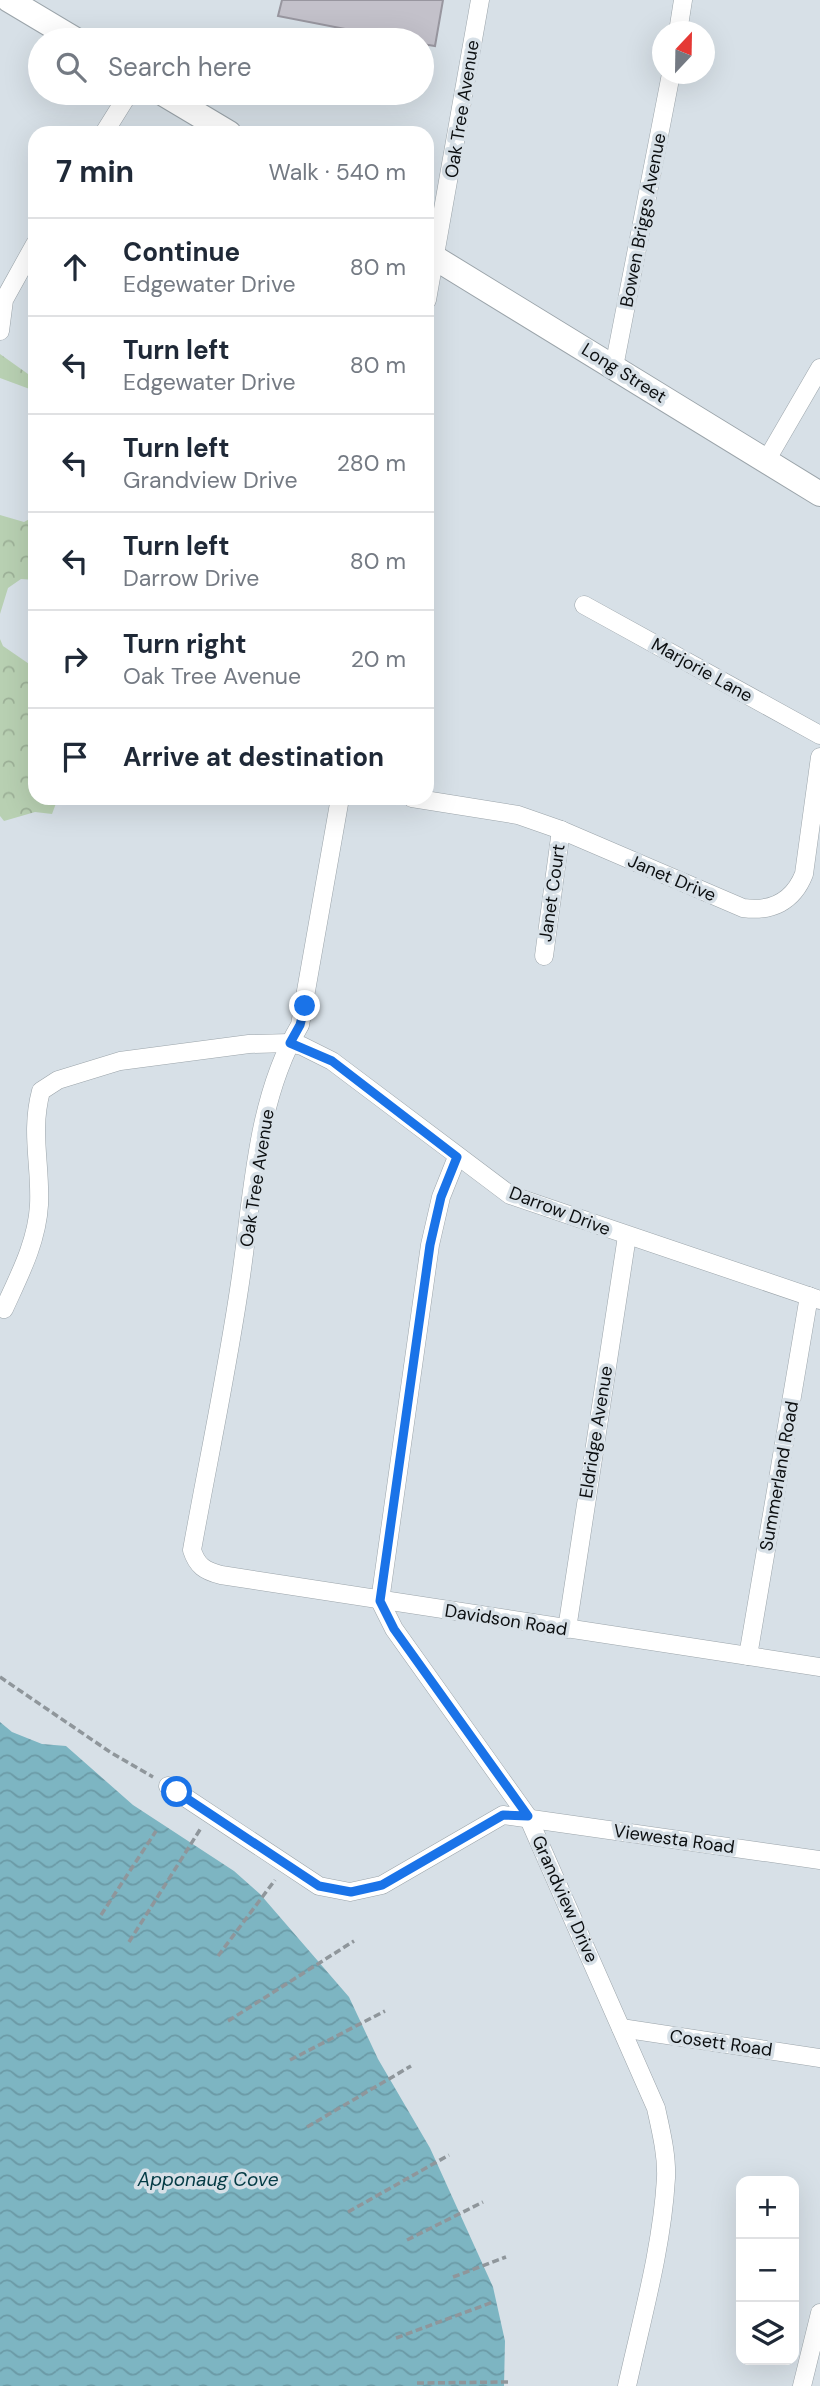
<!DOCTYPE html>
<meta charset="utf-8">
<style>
:root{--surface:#fff;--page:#f6f6f7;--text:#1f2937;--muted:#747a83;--line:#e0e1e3}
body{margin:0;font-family:"DM Sans",sans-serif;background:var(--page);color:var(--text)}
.controls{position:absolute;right:21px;bottom:21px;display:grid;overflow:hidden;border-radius:14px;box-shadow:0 7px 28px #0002}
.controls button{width:63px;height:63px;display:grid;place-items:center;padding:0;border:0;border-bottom:2px solid var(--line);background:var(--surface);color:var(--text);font:35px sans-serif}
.compass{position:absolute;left:652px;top:21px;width:63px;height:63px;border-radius:50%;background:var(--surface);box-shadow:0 7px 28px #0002;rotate:22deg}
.stop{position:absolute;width:21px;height:21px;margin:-16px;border:5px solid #1a73e8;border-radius:50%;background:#fff}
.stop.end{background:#1a73e8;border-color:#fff;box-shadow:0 2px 7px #0008}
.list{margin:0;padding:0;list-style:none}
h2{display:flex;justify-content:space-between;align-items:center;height:91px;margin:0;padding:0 28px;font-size:30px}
h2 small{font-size:23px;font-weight:400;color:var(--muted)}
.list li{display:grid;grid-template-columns:46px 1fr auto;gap:21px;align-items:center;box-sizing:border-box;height:98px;padding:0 28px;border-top:2px solid var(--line)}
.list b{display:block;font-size:26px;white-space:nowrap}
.list p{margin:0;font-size:23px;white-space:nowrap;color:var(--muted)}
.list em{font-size:23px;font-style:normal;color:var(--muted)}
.icon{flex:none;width:38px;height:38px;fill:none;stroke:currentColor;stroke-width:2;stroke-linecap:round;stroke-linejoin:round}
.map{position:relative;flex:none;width:820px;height:2386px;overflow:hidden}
.search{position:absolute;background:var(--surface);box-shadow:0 7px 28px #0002;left:28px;top:28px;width:406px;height:77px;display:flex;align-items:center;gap:18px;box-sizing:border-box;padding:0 24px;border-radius:38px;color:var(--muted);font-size:26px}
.panel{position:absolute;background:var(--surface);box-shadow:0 7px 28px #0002;left:28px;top:126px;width:406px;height:679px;border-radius:21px}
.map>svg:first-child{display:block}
.forest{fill:url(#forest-crowns)}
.water{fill:url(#water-waves)}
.building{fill:#c3c1ca;stroke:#98969f;stroke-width:2}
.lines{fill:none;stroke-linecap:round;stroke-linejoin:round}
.street-casing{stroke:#9ba4aa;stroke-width:19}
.secondary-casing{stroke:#9ba4aa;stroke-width:26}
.path{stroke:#8f969b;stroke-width:3.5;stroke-dasharray:7 3.5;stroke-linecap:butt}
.street{stroke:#fff;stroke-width:18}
.secondary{stroke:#fff;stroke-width:24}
.route{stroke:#1a73e8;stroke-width:9}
.labels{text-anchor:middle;stroke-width:7;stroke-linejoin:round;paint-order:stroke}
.street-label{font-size:18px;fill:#0c0f11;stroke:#d7e0e7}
.water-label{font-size:19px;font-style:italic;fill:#033a44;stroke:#d7e0e7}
</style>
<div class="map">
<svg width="820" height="2386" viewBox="0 0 820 2386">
<defs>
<pattern id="forest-crowns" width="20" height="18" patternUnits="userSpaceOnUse" patternTransform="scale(1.75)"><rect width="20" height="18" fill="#b8d0b2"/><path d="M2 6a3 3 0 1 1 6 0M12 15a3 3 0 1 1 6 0" fill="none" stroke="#9db198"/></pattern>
<pattern id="water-waves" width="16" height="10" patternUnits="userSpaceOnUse" patternTransform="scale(1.75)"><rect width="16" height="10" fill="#7db5c2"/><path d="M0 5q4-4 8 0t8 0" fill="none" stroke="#6b9aa6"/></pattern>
</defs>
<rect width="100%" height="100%" fill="#d7e0e7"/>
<g class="forest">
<path d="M0 354 35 379V391L0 378Z"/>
<path d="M0 515 24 522 35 516V580L21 579 8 588 0 614Z"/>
<path d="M0 639 3 646 35 668V798H58L52 814 35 812 4 821 0 816Z"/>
</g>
<path class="water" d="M0 1722 12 1732 42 1744 66 1746 133 1805 234 1871 260 1894 349 1997 378 2059 430 2148 493 2287 505 2341 504 2386H0Z"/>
<path class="building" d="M282 0H443L435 46 422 44V40H402L278 16Z"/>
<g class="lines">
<g class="street-casing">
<g id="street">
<path d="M678 32 683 0"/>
<path d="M104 133 129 93"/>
<path d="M427 300 480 0"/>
<path d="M0 331 4 300 35 244"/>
<path d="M614 367 671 74"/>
<path d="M766 461 820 368"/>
<path d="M584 605 820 735"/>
<path d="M340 798 300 1025C255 1101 253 1197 240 1283 227 1372 208 1461 192 1550 197 1566 205 1571 221 1575L820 1667"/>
<path d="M412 798 518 815 561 830 743 908C771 912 793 902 804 874L820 757"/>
<path d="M544 956 561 830"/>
<path d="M457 1157 441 1197 430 1245 380 1601 394 1629 528 1817 656 2108C661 2131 667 2155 666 2178 662 2248 642 2318 627 2386"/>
<path d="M4 1309C19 1276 37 1242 39 1205 41 1165 30 1132 41 1091L58 1080 120 1061 249 1044 290 1043 302 1046 332 1061 510 1195 820 1300"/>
<path d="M567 1629 627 1236"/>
<path d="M748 1656 809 1296"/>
<path d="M168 1786 319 1886 350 1892 382 1885 503 1815 820 1860"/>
<path d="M621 2028 820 2058"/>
<path d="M802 2386 820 2313"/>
</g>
</g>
<g class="secondary-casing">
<g id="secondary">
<path d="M9 0 76 40"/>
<path d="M162 93 229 133"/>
<path d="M427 253 820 494"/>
</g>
</g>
<g class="path">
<path d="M0 1677 110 1752 153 1777"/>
<path d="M101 1915 156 1831"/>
<path d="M129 1942 201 1828"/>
<path d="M218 1956 275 1880"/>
<path d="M228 2021 354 1941"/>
<path d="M290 2060 385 2011"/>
<path d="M307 2127 411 2066"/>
<path d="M348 2212 449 2155"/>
<path d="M407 2240 483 2202"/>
<path d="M453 2277 506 2257"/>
<path d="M396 2338 493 2302"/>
<path d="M417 2383 508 2382"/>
</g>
<use href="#street" class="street"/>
<use href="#secondary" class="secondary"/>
</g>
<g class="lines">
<path class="route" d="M177 1792 319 1886 351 1892 382 1885 503 1815 528 1816 394 1629 380 1601 430 1245 441 1197 457 1157 332 1061 290 1043 300 1025 305 1006"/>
</g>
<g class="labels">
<g class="street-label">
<text transform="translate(462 109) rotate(-81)" y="6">Oak Tree Avenue</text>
<text transform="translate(643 220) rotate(-79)" y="6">Bowen Briggs Avenue</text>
<text transform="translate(624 373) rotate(32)" y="6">Long Street</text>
<text transform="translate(702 670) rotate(29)" y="6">Marjorie Lane</text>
<text transform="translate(672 878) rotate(23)" y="6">Janet Drive</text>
<text transform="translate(552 893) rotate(-82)" y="6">Janet Court</text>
<text transform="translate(257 1178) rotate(-81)" y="6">Oak Tree Avenue</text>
<text transform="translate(560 1211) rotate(21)" y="6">Darrow Drive</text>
<text transform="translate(596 1432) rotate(-81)" y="6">Eldridge Avenue</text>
<text transform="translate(779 1476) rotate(-80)" y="6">Summerland Road</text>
<text transform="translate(506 1620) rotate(9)" y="6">Davidson Road</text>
<text transform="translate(674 1839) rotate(8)" y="6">Viewesta Road</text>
<text transform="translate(565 1899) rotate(66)" y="6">Grandview Drive</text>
<text transform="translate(721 2043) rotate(8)" y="6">Cosett Road</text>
</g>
<g class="water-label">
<text x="208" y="2186">Apponaug Cove</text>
</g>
</g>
</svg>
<div class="controls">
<button>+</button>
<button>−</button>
<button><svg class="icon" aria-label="layers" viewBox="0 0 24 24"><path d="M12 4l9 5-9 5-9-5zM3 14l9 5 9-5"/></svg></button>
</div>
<svg class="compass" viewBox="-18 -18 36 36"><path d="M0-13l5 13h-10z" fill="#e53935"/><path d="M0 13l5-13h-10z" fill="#747a83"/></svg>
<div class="stop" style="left:177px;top:1792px"></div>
<div class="stop end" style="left:305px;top:1006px"></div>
<div class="search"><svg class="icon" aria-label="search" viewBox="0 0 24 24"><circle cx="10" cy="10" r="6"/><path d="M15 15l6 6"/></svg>Search here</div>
<section class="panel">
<h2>7 min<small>Walk · 540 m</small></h2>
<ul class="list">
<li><svg class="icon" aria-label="ahead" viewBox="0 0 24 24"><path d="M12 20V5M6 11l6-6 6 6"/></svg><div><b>Continue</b><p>Edgewater Drive</p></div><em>80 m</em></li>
<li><svg class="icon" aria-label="left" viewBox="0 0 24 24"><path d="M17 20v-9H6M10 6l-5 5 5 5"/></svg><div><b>Turn left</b><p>Edgewater Drive</p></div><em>80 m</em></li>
<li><svg class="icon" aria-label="left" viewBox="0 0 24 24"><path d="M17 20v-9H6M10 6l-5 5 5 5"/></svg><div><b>Turn left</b><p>Grandview Drive</p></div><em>280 m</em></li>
<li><svg class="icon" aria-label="left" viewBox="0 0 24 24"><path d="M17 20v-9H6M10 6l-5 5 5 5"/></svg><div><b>Turn left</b><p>Darrow Drive</p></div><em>80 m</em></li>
<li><svg class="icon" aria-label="right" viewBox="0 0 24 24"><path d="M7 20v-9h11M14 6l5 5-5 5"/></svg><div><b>Turn right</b><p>Oak Tree Avenue</p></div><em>20 m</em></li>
<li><svg class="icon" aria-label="arrive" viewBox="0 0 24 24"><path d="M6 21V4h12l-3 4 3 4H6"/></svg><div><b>Arrive at destination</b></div></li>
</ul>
</section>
</div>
